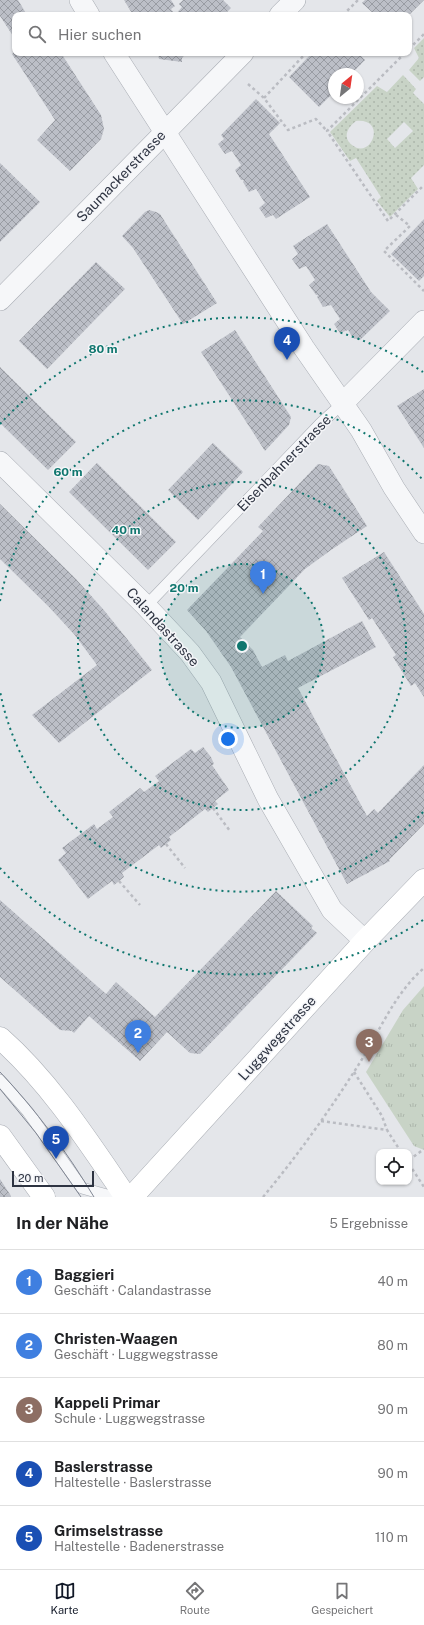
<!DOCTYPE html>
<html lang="de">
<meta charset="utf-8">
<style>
:root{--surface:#fff;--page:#f6f6f6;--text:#202124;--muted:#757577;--line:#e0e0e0;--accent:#111827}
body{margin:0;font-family:"Public Sans",sans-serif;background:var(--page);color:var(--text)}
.controls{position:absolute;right:12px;bottom:12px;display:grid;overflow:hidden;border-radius:8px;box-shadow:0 1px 3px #0004}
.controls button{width:36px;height:36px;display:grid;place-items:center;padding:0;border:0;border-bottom:1px solid var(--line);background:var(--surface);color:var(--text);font:20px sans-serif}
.compass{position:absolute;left:328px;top:68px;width:36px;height:36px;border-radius:50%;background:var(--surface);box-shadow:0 1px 3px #0004;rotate:29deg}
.scale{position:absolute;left:12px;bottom:10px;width:82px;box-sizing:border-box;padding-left:4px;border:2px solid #2d3341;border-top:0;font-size:11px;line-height:14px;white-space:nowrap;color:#2d3341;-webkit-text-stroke:3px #f4f5f8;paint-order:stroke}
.you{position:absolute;left:228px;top:739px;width:14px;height:14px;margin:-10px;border:3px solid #fff;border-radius:50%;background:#1a73e8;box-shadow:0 0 0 6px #1a73e833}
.badge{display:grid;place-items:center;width:26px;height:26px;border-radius:50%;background:var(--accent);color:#fff;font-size:13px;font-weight:700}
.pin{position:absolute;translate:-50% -33px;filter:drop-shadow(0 1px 2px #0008)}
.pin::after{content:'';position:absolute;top:21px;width:14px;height:12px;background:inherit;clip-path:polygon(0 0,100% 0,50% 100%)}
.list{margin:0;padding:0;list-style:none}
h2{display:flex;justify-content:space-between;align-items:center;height:52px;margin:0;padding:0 16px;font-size:17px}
h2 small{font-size:13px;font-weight:400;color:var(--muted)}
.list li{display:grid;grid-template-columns:26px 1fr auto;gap:12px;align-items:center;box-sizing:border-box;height:64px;padding:0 16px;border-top:1px solid var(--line)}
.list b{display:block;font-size:15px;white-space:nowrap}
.list p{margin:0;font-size:13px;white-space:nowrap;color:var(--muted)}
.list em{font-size:13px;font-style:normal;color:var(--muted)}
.icon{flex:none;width:22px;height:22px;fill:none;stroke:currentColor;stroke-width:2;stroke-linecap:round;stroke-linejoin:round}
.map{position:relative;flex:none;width:424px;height:1197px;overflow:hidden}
.search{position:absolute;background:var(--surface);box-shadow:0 1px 3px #0004;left:12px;right:12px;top:12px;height:44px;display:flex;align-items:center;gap:10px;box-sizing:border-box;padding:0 14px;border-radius:8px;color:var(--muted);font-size:15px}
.sheet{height:372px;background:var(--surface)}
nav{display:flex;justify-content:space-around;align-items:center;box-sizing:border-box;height:56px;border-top:1px solid var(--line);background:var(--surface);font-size:11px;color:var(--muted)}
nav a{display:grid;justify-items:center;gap:2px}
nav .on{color:var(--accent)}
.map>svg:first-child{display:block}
.grass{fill:url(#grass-dots);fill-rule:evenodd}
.park{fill:url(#park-tufts)}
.building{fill:url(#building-cross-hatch)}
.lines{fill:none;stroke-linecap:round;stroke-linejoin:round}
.lane-casing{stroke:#a9adb4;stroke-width:12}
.street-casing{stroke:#a9adb4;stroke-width:22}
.secondary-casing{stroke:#a9adb4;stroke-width:23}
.path{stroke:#babcc2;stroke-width:2.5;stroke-dasharray:3 3;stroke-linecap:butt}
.lane{stroke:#f6f7f9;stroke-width:11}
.street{stroke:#f6f7f9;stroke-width:21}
.secondary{stroke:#fff;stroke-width:22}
.tram{stroke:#7f8592;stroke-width:1}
.ring{fill:none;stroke:#0f766e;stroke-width:2;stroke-dasharray:2 4}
.labels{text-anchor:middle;stroke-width:3;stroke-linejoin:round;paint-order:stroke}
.street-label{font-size:14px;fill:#2d3341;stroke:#f4f5f8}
.centre{fill:#0f766e;stroke:#f4f5f8;stroke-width:2}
.ring-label{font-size:12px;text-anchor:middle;font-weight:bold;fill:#0f766e;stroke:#f4f5f8;stroke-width:3;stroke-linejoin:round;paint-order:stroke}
</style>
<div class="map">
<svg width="424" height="1197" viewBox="0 0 424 1197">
<defs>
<pattern id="grass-dots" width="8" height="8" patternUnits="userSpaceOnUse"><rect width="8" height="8" fill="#c8d3c6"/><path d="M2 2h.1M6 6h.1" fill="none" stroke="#acb6ab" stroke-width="1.8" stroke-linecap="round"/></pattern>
<pattern id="park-tufts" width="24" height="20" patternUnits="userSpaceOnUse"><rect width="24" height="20" fill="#c8d3c6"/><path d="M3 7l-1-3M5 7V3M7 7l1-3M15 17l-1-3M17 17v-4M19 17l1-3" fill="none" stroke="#acb6ab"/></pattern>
<pattern id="building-cross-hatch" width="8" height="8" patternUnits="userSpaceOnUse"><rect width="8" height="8" fill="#bcbfc7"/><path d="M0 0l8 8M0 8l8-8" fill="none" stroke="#999ca3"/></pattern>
</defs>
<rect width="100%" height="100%" fill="#e4e6ea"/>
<g class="grass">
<path d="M424 38V77L420 81 409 70 419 58 414 48Z"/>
<path d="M403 75 416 89 413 93 424 104V165L411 178 418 189 390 217 377 201 381 197 356 158 350 161 330 132 377 86 387 92ZM356 121C388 118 371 161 352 145 342 137 348 127 356 121ZM404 122 413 131 395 148 387 139Z"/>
</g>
<path class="park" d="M424 986V1150L414 1146 366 1072 403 1010Z"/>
<g class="building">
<path d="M0 0H18L27 15H15V39L0 16Z"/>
<path d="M124 0H171L175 6 171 9 175 15 182 7 179 4 183 0H223L231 8 224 15H133Z"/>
<path d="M365 0H424L409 15H375L362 3Z"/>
<path d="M15 52 61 53 101 115 104 129 101 139 70 171 37 140 55 120 12 54Z"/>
<path d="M158 53H186L182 58V62L159 59Z"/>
<path d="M312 53H358L365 60 351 74H334V92L319 107 289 77Z"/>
<path d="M256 99 280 123 269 134 310 197 276 219 273 215 266 218 259 208 265 203 256 189 249 192 243 182 244 180H241L235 170 241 165 232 151 225 154 218 144 224 139 221 135Z"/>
<path d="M0 163 40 202 0 242Z"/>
<path d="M149 210 156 212 160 214 217 303 183 324 133 248 122 236 145 212Z"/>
<path d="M424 219V276L419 281 391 254Z"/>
<path d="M327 224 371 292 390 311 360 340 353 338 348 330 340 333 334 324 340 319 331 305 323 307 317 297 318 295H316L309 285 315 280 306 266 299 269 292 259 298 254 293 246Z"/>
<path d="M96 262 125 289 47 369 19 341Z"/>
<path d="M235 330 291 417 289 425 265 451 201 352Z"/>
<path d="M0 367 76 442 48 470 0 423Z"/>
<path d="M424 389V448L397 406Z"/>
<path d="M213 443 243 472 198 520 168 490Z"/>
<path d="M97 463 176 542 148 570 69 492Z"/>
<path d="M318 464 329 466 367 526 331 550 305 569 240 637 253 650 262 667 285 655 288 661 362 621 376 647 298 688 367 816 374 809 378 813 424 765V824L389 860 390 861 347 884 231 667 206 631 187 610 263 531 258 527Z"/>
<path d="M0 504 75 578 103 609 152 670 59 743 32 715 97 665 74 634 48 606 0 559Z"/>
<path d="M384 552 424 614V697L415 683 411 686 393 657 396 655 372 618 369 620 342 578Z"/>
<path d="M203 747 211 757 214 764 212 765 229 790 215 801 218 804 208 812 205 809 169 837 171 840 161 848 159 845 122 873 124 877 114 885 112 881 88 899 58 860 66 853 62 848 94 824 97 829 113 817 109 812 140 788 144 792 159 781 155 776 191 749 195 753Z"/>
<path d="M276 891 313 926 311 928 317 933 200 1054 190 1053 167 1032 140 1061 89 1016 74 1033 72 1031 60 1030 0 977V900L106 994 116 982 155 1017Z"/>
<path d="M0 1179 11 1196V1197H0Z"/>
</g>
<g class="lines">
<g class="lane-casing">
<g id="lane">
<path d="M146 606 321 423 343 403"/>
<path d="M0 1080 28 1112 82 1188 114 1197"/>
</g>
</g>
<g class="street-casing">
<g id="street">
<path d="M80 0 89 15"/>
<path d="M280 15 295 0"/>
<path d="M114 53 304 348 361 430 394 488 424 533"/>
<path d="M0 300 243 53"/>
<path d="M343 403 424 321"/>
<path d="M0 462 146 606 190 653 211 682 268 799 332 910 365 941"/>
</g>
</g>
<g class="secondary-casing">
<g id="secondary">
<path d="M0 1038C50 1082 89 1143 126 1197"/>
<path d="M0 1136 44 1197"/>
<path d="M132 1197 365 941 424 880"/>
</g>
</g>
<g class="path">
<path d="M343 15 358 0"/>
<path d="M409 49 424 34"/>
<path d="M405 53 327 131 388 221 424 185"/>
<path d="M248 84 264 98 288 130 316 119 327 131"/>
<path d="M264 98 306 53"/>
<path d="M396 215 410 226 384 251 424 291"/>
<path d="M213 808 230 831"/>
<path d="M166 844 185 868"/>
<path d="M119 881 140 905"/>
<path d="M354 1072 382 1116 387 1130"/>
<path d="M321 1121 387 1130 401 1152"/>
<path d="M409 1160 424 1149"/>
<path d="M409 1164 424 1187"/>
<path d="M263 1197C298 1155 330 1110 359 1064 380 1031 394 994 424 968"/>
</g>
<use href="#lane" class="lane"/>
<use href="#street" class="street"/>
<use href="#secondary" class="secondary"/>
<g class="tram">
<path d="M0 1072C36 1110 67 1152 94 1197"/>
<path d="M0 1089 36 1133 81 1197"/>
</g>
</g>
<circle cx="242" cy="646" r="82" fill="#0f766e" fill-opacity=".12"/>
<g class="ring">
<circle cx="242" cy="646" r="82"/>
<circle cx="242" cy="646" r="164"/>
<path d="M423 812A246 246 0 0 1 0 691M0 601A246 246 0 0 1 423 480"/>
<path d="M423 920A328 328 0 0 1 0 868M0 424A328 328 0 0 1 423 372"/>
</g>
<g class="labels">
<g class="street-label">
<text transform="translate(121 176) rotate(-46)" y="5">Saumackerstrasse</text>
<text transform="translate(284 463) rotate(-46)" y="5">Eisenbahnerstrasse</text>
<text transform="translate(163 627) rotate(48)" y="5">Calandastrasse</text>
<text transform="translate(277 1038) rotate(-48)" y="5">Luggwegstrasse</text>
</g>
</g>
<circle cx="242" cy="646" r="6" class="centre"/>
<g class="ring-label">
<text x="103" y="353">80 m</text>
<text x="68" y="476">60 m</text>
<text x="126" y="534">40 m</text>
<text x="184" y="592">20 m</text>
</g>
</svg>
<div class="controls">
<button><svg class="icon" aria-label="locate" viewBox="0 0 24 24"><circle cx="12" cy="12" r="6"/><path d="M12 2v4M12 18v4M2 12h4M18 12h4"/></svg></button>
</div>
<svg class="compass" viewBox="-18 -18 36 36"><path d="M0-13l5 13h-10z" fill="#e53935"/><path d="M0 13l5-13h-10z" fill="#757577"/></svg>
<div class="scale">20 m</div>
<div class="you"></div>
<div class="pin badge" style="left:263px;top:594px;background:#3f7fe0">1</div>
<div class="pin badge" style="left:138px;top:1053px;background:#3f7fe0">2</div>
<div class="pin badge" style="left:369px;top:1062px;background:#8d6e63">3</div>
<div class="pin badge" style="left:287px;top:360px;background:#1a4fb4">4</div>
<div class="pin badge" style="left:56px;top:1159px;background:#1a4fb4">5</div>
<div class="search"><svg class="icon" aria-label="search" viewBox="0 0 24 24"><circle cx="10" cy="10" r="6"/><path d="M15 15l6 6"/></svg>Hier suchen</div>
</div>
<section class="sheet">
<h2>In der Nähe<small>5 Ergebnisse</small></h2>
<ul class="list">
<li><span class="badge" style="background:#3f7fe0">1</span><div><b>Baggieri</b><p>Geschäft · Calandastrasse</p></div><em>40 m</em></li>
<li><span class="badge" style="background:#3f7fe0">2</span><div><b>Christen-Waagen</b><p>Geschäft · Luggwegstrasse</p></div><em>80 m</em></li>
<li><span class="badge" style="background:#8d6e63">3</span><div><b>Kappeli Primar</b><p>Schule · Luggwegstrasse</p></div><em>90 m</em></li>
<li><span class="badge" style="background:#1a4fb4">4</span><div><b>Baslerstrasse</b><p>Haltestelle · Baslerstrasse</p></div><em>90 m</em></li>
<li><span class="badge" style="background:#1a4fb4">5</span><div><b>Grimselstrasse</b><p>Haltestelle · Badenerstrasse</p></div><em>110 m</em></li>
</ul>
</section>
<nav>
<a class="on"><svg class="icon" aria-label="map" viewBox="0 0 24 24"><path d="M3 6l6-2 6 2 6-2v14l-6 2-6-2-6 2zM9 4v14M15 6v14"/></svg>Karte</a>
<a><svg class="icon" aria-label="directions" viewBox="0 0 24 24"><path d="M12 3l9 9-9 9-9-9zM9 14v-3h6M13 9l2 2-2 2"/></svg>Route</a>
<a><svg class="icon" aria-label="saved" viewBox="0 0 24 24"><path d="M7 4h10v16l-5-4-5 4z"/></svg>Gespeichert</a>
</nav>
